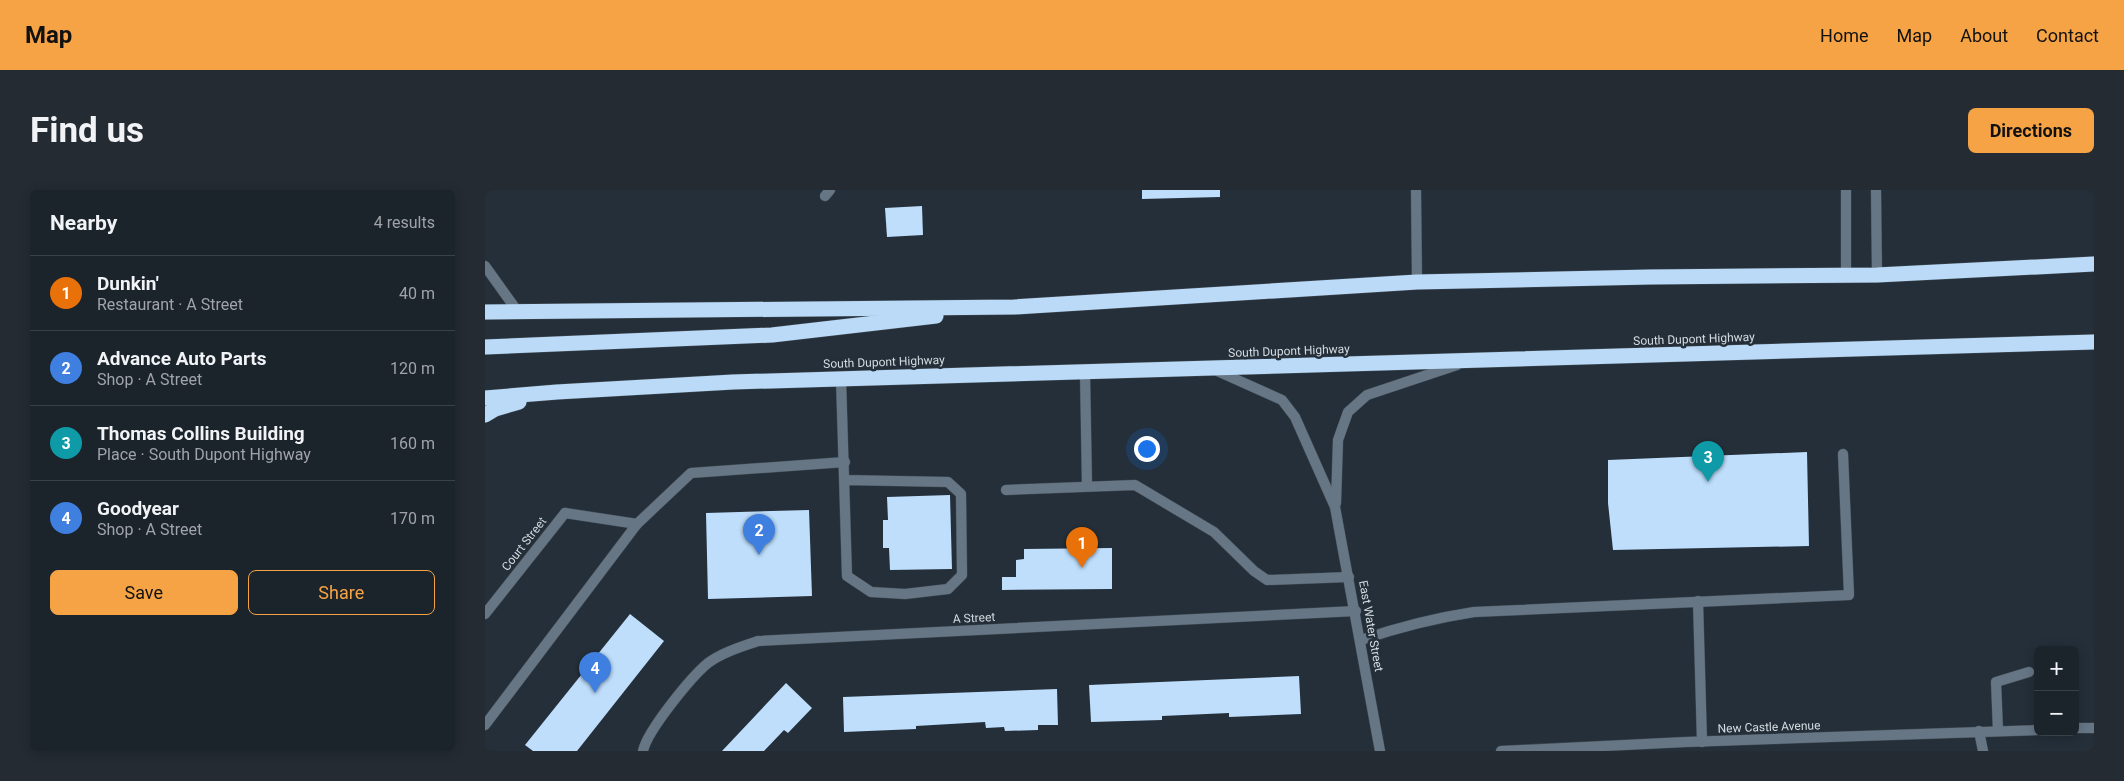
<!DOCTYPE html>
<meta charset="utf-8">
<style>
:root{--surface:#1b232b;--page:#242b33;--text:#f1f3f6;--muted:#a0a4a9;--line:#394047;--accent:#f5a345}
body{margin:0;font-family:Roboto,sans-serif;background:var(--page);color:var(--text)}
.controls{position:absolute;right:15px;bottom:15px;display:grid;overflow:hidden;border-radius:8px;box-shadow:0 2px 12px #0003}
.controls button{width:45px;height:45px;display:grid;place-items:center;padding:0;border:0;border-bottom:1px solid var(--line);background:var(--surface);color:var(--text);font:25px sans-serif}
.you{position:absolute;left:661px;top:258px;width:18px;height:18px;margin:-12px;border:4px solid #fff;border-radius:50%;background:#1a73e8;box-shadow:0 0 0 8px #1a73e833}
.badge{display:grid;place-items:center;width:32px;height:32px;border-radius:50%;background:var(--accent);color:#fff;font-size:16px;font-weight:700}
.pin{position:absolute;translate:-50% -41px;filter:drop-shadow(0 1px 2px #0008)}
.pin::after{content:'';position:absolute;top:26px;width:18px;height:15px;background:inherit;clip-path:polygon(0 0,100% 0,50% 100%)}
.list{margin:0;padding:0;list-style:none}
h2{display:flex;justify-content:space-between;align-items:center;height:65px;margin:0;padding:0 20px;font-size:21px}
h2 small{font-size:16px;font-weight:400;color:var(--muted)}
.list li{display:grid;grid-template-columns:32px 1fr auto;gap:15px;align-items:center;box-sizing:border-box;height:75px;padding:0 20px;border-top:1px solid var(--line)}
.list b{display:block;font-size:19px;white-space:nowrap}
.list p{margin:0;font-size:16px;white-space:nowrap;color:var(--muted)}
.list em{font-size:16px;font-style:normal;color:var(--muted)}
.actions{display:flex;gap:10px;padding:15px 20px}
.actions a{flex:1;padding:11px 0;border:1px solid var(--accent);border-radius:8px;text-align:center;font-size:18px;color:var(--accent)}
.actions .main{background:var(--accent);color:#111}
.map{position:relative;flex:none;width:1609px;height:561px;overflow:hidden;border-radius:8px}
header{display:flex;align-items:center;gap:30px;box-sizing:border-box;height:70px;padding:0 25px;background:var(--accent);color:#111}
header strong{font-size:24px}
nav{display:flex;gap:28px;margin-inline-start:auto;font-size:18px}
.intro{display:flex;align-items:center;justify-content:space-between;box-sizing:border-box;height:120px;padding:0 30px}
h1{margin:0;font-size:35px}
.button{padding:12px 22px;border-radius:8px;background:var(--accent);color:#111;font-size:18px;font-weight:700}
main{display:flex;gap:30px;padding:0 30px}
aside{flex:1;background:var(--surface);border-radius:8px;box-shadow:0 2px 12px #0003}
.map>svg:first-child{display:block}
.building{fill:#bedefc}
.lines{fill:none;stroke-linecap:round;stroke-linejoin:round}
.lane-casing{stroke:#404b54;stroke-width:11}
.street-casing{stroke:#404b54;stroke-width:11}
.highway-casing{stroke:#404b54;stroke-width:16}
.lane{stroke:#667685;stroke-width:10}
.street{stroke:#667685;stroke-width:10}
.highway{stroke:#badaf8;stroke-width:15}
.labels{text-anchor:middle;stroke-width:5;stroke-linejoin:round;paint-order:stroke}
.street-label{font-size:12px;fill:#d4dbe1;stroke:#242f39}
</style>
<header>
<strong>Map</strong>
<nav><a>Home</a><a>Map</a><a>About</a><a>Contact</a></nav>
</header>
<div class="intro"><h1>Find us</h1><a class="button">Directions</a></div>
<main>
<aside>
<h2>Nearby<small>4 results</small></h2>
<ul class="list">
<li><span class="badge" style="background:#e8710a">1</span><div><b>Dunkin'</b><p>Restaurant · A Street</p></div><em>40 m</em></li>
<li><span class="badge" style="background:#3f7fe0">2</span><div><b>Advance Auto Parts</b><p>Shop · A Street</p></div><em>120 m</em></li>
<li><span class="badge" style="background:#0f9aa8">3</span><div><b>Thomas Collins Building</b><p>Place · South Dupont Highway</p></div><em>160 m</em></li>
<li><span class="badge" style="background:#3f7fe0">4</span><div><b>Goodyear</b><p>Shop · A Street</p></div><em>170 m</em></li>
</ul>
<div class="actions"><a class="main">Save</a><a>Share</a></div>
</aside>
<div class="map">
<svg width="1609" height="561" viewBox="0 0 1609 561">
<rect width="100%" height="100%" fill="#242f39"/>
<g class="building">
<path d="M657 0H735V7L657 9Z"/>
<path d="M437 16 438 45 402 47 400 18Z"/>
<path d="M1322 262 1324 356 1128 360 1123 313V270Z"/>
<path d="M465 305 467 379 405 380 404 358H398V330H403L402 307Z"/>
<path d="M324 320 327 406 223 409 221 323Z"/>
<path d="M627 358V399L517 400V387H531V370L539 369V359Z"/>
<path d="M145 424 179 451 92 561H48L40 555Z"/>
<path d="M814 486 816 524 744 527V523L677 526V530L606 532 604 495Z"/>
<path d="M301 493 327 518 303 543 299 540 279 561H237Z"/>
<path d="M572 499 573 535H553V540L520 541 519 537 501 538 500 532 431 536V539L359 542 358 507Z"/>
</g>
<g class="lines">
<g class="lane-casing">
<g id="lane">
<path d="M931 0 932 92"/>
<path d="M1391 0 1392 85"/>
<path d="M0 76 33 122"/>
<path d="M1361 85V0"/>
<path d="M600 182 602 296"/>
<path d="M356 189 362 386 386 402 420 404 463 399 477 385 476 304 463 292 360 290"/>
<path d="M521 300 650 295 729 342 769 381 782 390 864 387"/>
<path d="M80 323 152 334 206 283 360 272"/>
<path d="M1213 411 1217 552"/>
<path d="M876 450C914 437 950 428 989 422L1364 405 1358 264"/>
<path d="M0 535 152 334"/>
<path d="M1513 541 1511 492 1544 482"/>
</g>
</g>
<g class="street-casing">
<g id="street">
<path d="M340 6 345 0"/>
<path d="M730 180 797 210 810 227 850 317 895 561"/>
<path d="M851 313 853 250 863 222 882 205 972 175"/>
<path d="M0 424 80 323"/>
<path d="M1590 538H1609"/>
<path d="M1494 541 1498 561"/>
<path d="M158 561C162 541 206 487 223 473 238 462 256 457 273 451L871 421"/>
<path d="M1016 561 1201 552 1553 540"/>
</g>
</g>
<g class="highway-casing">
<g id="highway">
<path d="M0 122 529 117 932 92 1165 87 1392 85 1609 74"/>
<path d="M0 157 287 145 451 126"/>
<path d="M0 208 72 202 248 192 1609 152"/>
<path d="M0 225 10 219 34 212"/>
</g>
</g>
<use href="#lane" class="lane"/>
<use href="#street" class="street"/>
<use href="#highway" class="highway"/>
</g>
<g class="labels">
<g class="street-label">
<text transform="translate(1209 149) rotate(-2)" y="4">South Dupont Highway</text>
<text transform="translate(804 161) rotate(-2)" y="4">South Dupont Highway</text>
<text transform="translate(399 172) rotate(-2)" y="4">South Dupont Highway</text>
<text transform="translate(39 354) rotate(-52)" y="4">Court Street</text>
<text transform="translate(489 428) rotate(-3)" y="4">A Street</text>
<text transform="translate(886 436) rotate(80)" y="4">East Water Street</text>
<text transform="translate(1284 537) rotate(-2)" y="4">New Castle Avenue</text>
</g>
</g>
</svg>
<div class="controls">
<button>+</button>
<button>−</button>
</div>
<div class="you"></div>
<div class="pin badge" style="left:597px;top:378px;background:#e8710a">1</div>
<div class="pin badge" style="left:274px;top:365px;background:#3f7fe0">2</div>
<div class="pin badge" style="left:1223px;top:292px;background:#0f9aa8">3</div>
<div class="pin badge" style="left:110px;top:503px;background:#3f7fe0">4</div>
</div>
</main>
